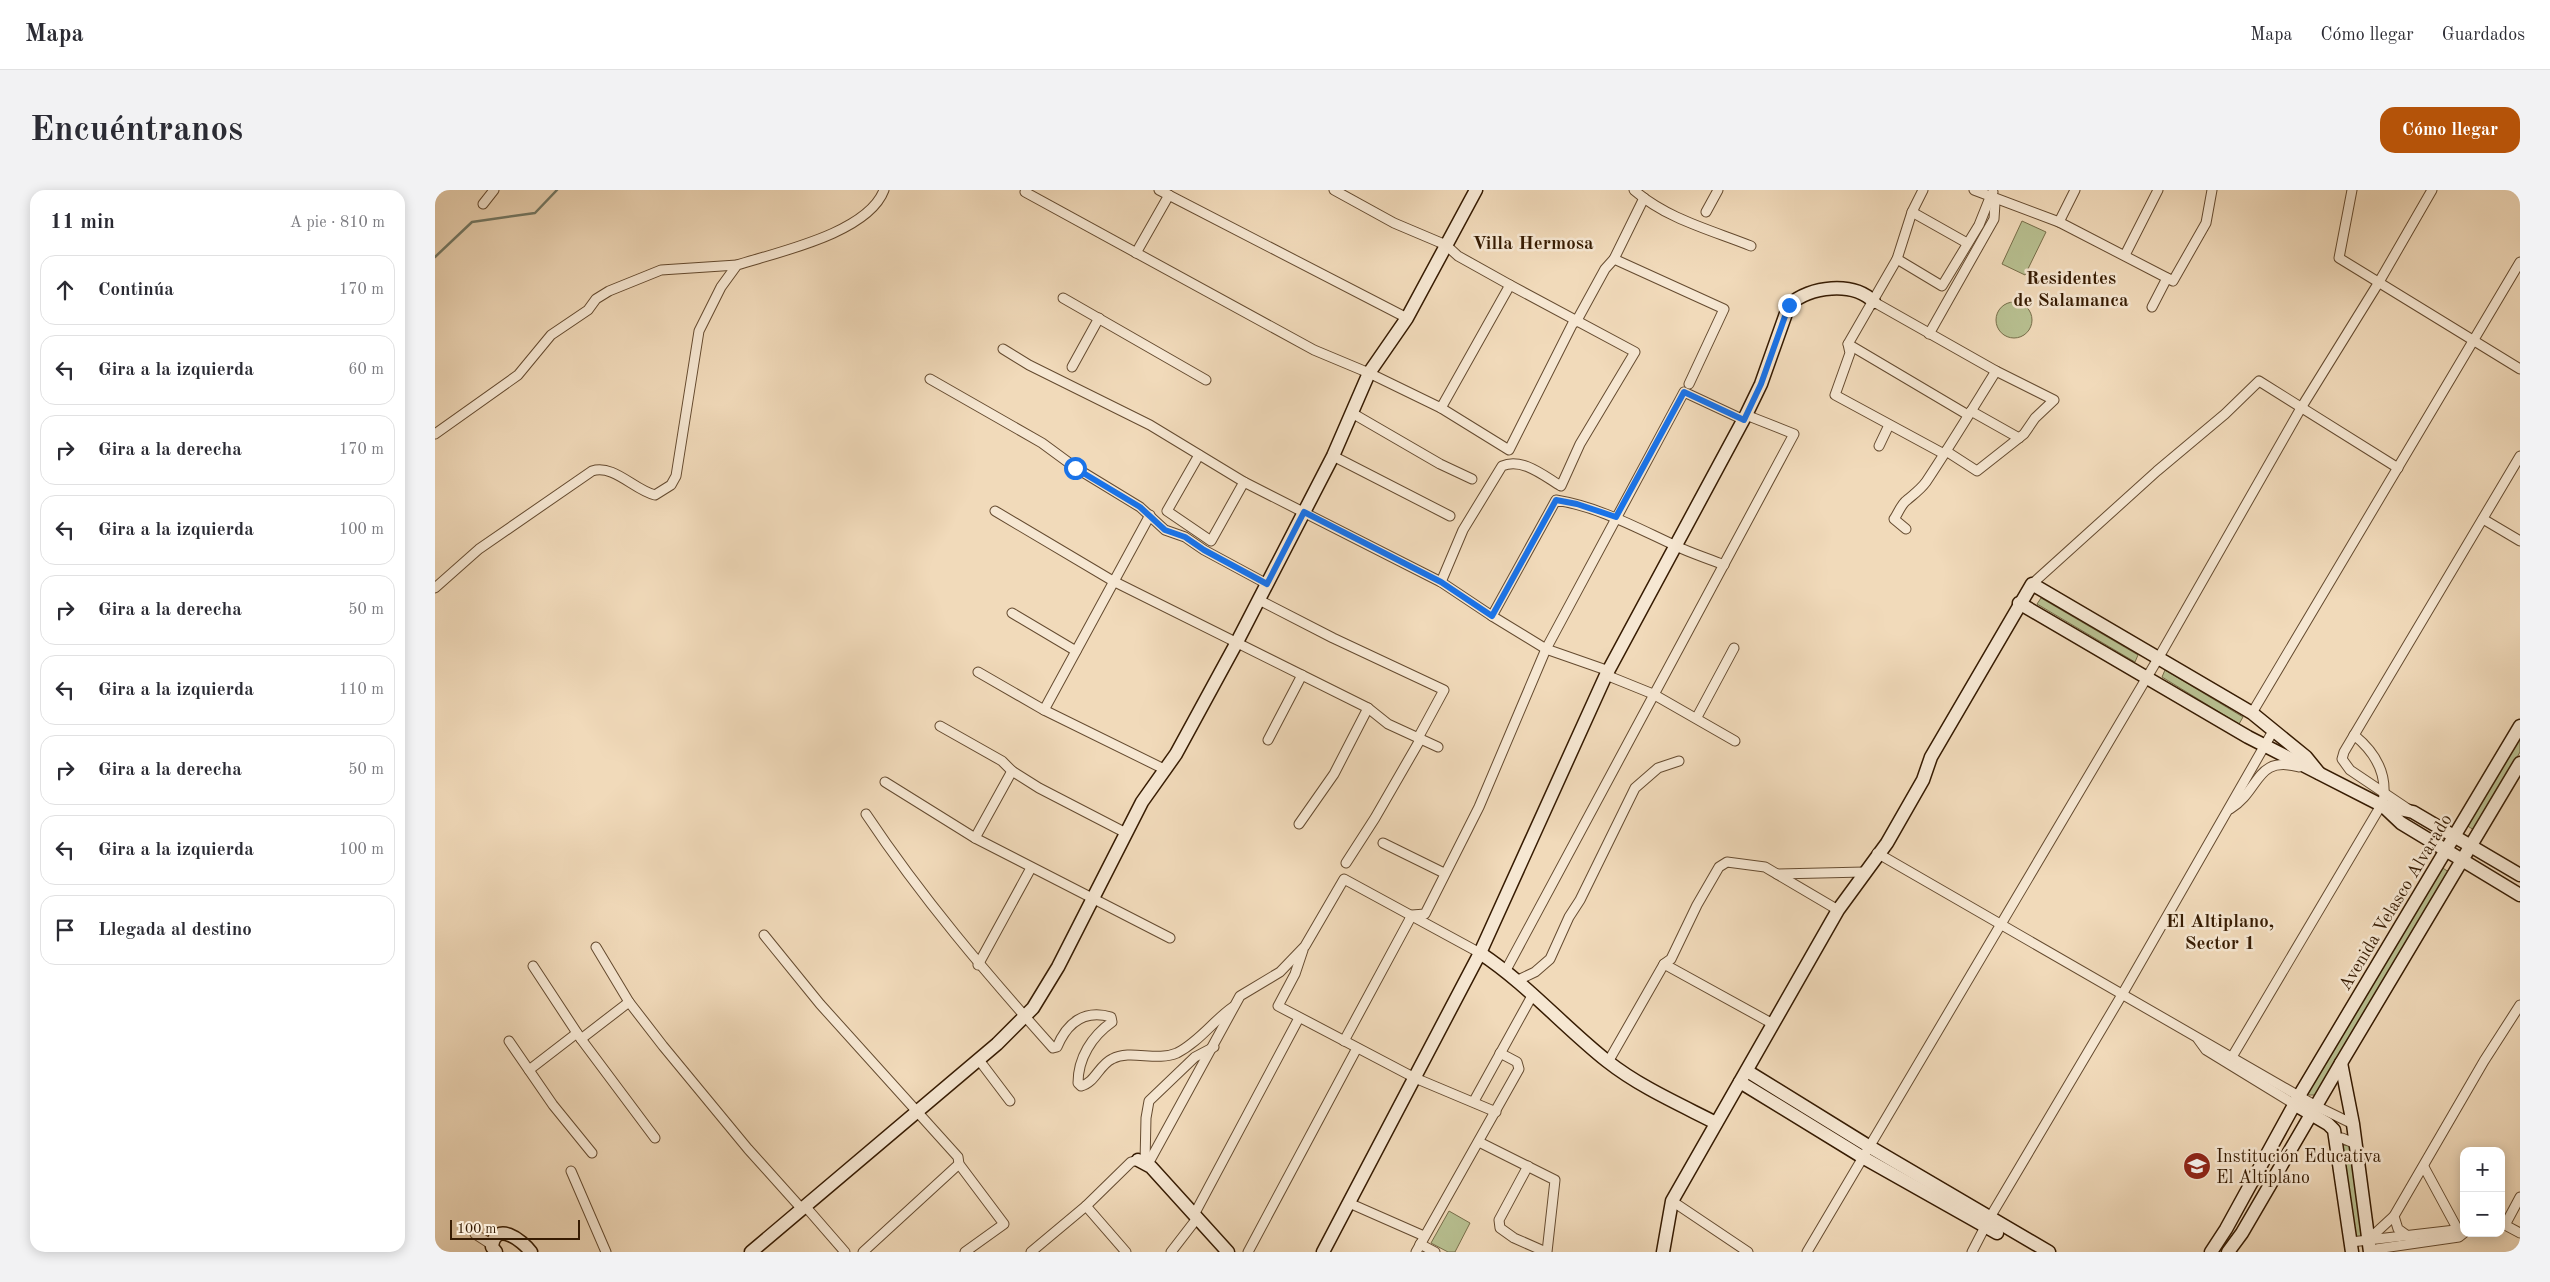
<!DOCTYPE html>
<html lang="es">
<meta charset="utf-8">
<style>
:root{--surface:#fff;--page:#f2f2f3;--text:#2b2b33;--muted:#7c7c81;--line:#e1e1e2;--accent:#b45309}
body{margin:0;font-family:"Old Standard TT",serif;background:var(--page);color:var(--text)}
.controls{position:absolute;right:15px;bottom:15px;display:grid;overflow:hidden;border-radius:10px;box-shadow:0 2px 12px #0003}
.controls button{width:45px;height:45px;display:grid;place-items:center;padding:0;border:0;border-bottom:1px solid var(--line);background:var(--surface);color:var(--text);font:25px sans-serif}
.scale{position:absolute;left:15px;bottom:12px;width:130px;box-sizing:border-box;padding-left:5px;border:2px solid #361b02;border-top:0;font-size:14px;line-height:18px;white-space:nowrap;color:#361b02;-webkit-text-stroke:4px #f6e7d2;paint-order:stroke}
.stop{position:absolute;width:15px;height:15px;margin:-11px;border:4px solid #1a73e8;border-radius:50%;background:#fff}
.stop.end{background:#1a73e8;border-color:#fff;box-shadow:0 1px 5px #0008}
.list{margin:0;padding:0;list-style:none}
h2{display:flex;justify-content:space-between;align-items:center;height:65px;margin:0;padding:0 20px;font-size:21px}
h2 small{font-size:16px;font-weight:400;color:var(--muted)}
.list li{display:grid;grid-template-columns:32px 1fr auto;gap:15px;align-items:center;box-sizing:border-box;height:70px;margin:0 10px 10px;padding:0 10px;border:1px solid var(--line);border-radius:15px}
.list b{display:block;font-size:19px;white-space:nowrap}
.list em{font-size:16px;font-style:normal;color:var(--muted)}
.icon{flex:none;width:28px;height:28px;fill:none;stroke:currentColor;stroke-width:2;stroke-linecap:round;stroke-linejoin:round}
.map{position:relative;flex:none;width:2085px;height:1062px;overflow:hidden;border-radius:15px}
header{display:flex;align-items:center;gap:30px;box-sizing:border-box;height:70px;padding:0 25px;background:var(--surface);border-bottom:1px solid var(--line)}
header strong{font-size:24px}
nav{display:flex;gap:28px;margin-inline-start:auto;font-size:18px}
.intro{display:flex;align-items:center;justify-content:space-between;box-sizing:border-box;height:120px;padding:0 30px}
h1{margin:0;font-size:35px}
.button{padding:12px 22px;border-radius:15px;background:var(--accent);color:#fff;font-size:18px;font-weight:700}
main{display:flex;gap:30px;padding:0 30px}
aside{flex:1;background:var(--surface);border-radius:15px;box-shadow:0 2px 12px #0003}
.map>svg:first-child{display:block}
.green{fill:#b8c091;stroke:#776e4a}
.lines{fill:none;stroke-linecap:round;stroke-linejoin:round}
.stream{stroke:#737b69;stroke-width:2.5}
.street-casing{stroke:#654b30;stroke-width:11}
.secondary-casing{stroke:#361b02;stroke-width:15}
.street{stroke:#f6e7d2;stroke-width:9}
.secondary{stroke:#f6e7d2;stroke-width:12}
.route{stroke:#1a73e8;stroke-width:6}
.labels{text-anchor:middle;stroke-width:5;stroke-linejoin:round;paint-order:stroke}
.street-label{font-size:18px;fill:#361b02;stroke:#f6e7d2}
.poi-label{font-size:18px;fill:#361b02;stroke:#f6e7d2;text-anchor:start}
.neighbourhood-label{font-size:19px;font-weight:bold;fill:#361b02;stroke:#f6e7d2}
</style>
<header>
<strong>Mapa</strong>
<nav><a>Mapa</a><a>Cómo llegar</a><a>Guardados</a></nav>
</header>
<div class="intro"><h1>Encuéntranos</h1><a class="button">Cómo llegar</a></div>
<main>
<aside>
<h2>11 min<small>A pie · 810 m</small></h2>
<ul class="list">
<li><svg class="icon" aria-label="ahead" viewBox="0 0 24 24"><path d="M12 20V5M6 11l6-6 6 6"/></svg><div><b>Continúa</b></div><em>170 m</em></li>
<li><svg class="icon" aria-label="left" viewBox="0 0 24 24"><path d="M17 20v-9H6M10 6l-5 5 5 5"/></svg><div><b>Gira a la izquierda</b></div><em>60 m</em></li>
<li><svg class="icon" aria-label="right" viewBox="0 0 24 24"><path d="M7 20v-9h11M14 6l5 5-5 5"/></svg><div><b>Gira a la derecha</b></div><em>170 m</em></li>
<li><svg class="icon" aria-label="left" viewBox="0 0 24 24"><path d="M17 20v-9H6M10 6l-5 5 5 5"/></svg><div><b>Gira a la izquierda</b></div><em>100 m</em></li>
<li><svg class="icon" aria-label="right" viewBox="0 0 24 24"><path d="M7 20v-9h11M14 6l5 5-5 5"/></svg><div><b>Gira a la derecha</b></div><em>50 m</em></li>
<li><svg class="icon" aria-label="left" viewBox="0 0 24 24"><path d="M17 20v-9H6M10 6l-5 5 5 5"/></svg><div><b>Gira a la izquierda</b></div><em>110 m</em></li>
<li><svg class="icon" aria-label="right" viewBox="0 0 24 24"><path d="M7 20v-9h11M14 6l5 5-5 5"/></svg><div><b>Gira a la derecha</b></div><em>50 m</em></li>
<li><svg class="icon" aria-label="left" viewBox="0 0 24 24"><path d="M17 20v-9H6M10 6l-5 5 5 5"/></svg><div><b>Gira a la izquierda</b></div><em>100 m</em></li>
<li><svg class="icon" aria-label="arrive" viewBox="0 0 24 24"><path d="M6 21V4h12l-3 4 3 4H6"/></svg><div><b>Llegada al destino</b></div></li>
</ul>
</aside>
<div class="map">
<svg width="2085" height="1062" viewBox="0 0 2085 1062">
<rect width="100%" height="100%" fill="#f1daba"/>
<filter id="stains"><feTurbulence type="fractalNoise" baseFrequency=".004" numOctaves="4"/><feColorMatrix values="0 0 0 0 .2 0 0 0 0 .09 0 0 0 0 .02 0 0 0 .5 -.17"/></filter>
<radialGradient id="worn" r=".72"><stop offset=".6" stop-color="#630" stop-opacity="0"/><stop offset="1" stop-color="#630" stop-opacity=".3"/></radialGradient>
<g class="green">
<path d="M1587 31 1611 42 1590 85 1567 74Z"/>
<circle cx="1579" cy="130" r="18"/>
<path d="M1606 408 1703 465 1700 472 1602 414Z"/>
<path d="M1730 480 1808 527 1804 534 1727 487Z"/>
<path d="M2085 545V562L2039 640 2031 635Z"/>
<path d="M2006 677 2014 682 1881 905H1874L1873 902Z"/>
<path d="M1907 955 1915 956 1929 1047H1919Z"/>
<path d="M1014 1021 1035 1033 1020 1062H1013L996 1053Z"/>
</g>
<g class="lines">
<path class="stream" d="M0 67 37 32 100 23 122 0"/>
<g class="street-casing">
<g id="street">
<path d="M724 0 972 128"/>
<path d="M899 0 959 33 1011 55 1023 66 1075 95 1200 162 1145 254 1126 296C1109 286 1087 267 1067 276L1028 340 1006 392"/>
<path d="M1199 0C1232 29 1276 40 1316 56"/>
<path d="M1488 0 1477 22 1462 69 1413 154 1415 163 1400 205 1509 264"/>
<path d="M1539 0 1624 32 1738 91 1771 33 1777 0"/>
<path d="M1917 0 1904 68 2085 179"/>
<path d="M590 2 879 160 934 183 1006 218 1074 260 1139 131"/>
<path d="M48 14 59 0"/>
<path d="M1271 22 1283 0"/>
<path d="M1477 22 1532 53"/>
<path d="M1624 32 1640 0"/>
<path d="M701 63 734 5"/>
<path d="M1690 65 1723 0"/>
<path d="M1179 69 1289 119 1254 194"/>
<path d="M1462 69 1507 96 1544 35 1556 5"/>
<path d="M628 108 771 190"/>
<path d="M1439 112 1561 181 1619 210 1600 228 1589 244 1542 281 1511 261"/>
<path d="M1717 117 1732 88"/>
<path d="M1141 132 1170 79 1179 69 1209 8"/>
<path d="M1494 144 1559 29 1560 13 1556 5 1558 2"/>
<path d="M1413 154 1533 225"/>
<path d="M568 159 594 175 715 235 809 292 1006 392 1057 426 1111 459 1174 481"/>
<path d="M637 177 664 128"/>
<path d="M495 189 607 253 641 278 705 317 730 340 750 347 769 360 832 394"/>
<path d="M1006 218 1075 95"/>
<path d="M1536 221 1584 248"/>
<path d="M917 223 1005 274 1037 289"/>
<path d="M0 244 83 185 116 145 153 120 161 109 174 101 226 80 302 75"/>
<path d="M1444 256 1454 235"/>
<path d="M764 265 732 321 776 351 809 292"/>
<path d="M898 266 1015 326"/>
<path d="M560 321 678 391 933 518 953 534 1003 557"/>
<path d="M2048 329 2085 351"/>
<path d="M1471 339 1459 329C1463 324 1466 314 1472 310 1479 304 1485 300 1491 292 1515 256 1538 218 1561 181"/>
<path d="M1597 394 1722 281 1790 224 1824 191 1963 278"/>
<path d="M0 398 44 359 157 281C179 274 199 300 220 305L236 295 241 286 264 141 286 97 302 75C343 62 433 43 449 0"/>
<path d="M824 410 898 448 1009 500 983 548"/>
<path d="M577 423 641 461"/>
<path d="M1057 426 1121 310C1164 317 1200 337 1239 355 1255 363 1272 368 1289 375"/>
<path d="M543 482 609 520 731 580"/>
<path d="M1171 485 1218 504 1300 551"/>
<path d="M609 520 715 325"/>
<path d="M1817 523 2085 72"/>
<path d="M1262 527 1299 458"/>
<path d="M505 536 567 571 577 581 604 598 691 643"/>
<path d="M833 550 867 485"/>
<path d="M450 592 540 648 735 748"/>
<path d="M1795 619C1826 600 1820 565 1864 577"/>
<path d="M1973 619 1915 580 1907 569 1909 562 2085 266"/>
<path d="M431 624C487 708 551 783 618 858L622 857C632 833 649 819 676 827L677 832C657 846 643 868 643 893L646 896C660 893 664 875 677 869 696 859 721 872 742 863 764 852 779 830 798 817"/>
<path d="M864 634 899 584 933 518"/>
<path d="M540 648 577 581"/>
<path d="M948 653 1009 683"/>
<path d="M1442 663 1881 916 1918 934"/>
<path d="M911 673 940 628 985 550"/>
<path d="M1342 684 1429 682"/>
<path d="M329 745 385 814 523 967 524 974 569 1034 530 1062"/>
<path d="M161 757 194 812 228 856 313 959 366 1018"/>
<path d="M868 760 860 784 843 816 980 888 1061 922"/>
<path d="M1229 774 1338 834"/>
<path d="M543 775 596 678"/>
<path d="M98 776 146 849 220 948"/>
<path d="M1071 780 1359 244 1311 225"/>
<path d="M1083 790 1100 782 1115 769 1134 727 1145 710 1200 598 1223 578 1244 571"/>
<path d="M146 849 194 812"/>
<path d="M1763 849 1771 860 1859 914"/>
<path d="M74 851 118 915 157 963"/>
<path d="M909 851 977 725 990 724 1044 617 1111 459 1249 202 1309 230"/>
<path d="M1797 867 1948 612C1953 584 1940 562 1919 545"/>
<path d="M544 870 575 911"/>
<path d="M1173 872 1229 774 1236 769 1262 715 1284 677 1292 672 1330 677 1403 720"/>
<path d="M94 880 142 843"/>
<path d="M1039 911 1098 804"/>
<path d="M1901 949 1907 948 1921 954"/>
<path d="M1044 952 1120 990 1112 1062"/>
<path d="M710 972 711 928 714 911 760 867 779 857"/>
<path d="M713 974 805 806 845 782 870 756 909 689 1045 763"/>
<path d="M1093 976 1064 1030 1065 1038 1079 1048 1111 1062"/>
<path d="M1989 977 2022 1038"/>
<path d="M136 981 171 1062"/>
<path d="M1237 1011 1313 1062"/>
<path d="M914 1013 989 1046"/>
<path d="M370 1016 410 1062"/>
<path d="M651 1016 691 1062"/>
<path d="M760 1023 864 828"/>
<path d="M1959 1026 1963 1039 1974 1047"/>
<path d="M2070 1035 2085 1007"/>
<path d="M2066 1036 2070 1035 2085 1043"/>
<path d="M40 1044 57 1055"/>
<path d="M1933 1050 1959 1026 2049 871 2085 815"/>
<path d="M1916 1052 2029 1039"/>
<path d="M985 1054 1000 1062"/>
<path d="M428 1062 524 974"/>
<path d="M596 1062 651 1016 696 972 703 970"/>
<path d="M736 1062 763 1027"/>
<path d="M813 1062 922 858"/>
<path d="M981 1062 1084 879 1082 872 1065 863"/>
<path d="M1372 1062 1724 467 1866 218 1944 92 1997 0"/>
<path d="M1537 1062 1554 1029 1688 803 1838 541"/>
<path d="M1939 1062 1941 1059 2024 1047 2029 1043"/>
</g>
</g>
<g class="secondary-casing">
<g id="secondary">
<path d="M1584 413 1813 547 1946 615 1978 622 2085 685"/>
<path d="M1948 616 1966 633 2085 705"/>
<path d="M1045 763C1092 794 1128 836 1172 871 1205 897 1244 914 1281 933"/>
<path d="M1906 873 1918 934 1935 1062"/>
<path d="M1312 881 1435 957 1614 1062"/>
<path d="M1305 892 1429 968 1562 1043"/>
<path d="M1859 914 1893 934 1899 940 1917 1062"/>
<path d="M703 970 716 977 793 1062"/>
<path d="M61 1062 57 1057C60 1030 87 1050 96 1062"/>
<path d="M316 1062 562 854 598 818 623 777 707 612 741 564 802 452 898 266 934 183 972 128 1041 0"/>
<path d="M888 1062 1045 763 1171 485 1311 225 1326 194 1354 115C1375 96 1418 91 1439 112"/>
<path d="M1228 1062 1237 1011 1403 720 1452 653 1488 590 1496 567 1597 394 1817 523 1871 567 1884 583"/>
<path d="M1776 1062 1791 1039 1864 906 2085 536"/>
<path d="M1793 1062 1807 1043 1906 873 2085 573"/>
</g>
</g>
<use href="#street" class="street"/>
<use href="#secondary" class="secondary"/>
</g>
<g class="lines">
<path class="route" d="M640 278 705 317 730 340 750 347 769 360 832 394 869 322 1006 392 1057 426 1121 310 1142 314 1181 327 1249 202 1309 230 1326 194 1354 115"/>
</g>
<defs>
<g id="school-disc" transform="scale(1.4375)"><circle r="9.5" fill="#8f2418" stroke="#f6e7d2"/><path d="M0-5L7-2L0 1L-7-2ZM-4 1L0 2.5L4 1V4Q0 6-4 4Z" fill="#fff"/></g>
</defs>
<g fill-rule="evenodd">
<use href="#school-disc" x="1762" y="976"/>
</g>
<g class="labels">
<g class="street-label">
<text transform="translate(1960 712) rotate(-59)" y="6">Avenida Velasco Alvarado</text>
</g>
<g class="poi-label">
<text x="1781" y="972">Institución Educativa<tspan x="1781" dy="21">El Altiplano</tspan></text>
</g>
<g class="neighbourhood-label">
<text x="1098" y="59">Villa Hermosa</text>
<text x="1636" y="94">Residentes<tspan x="1636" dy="22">de Salamanca</tspan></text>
<text x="1785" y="737">El Altiplano,<tspan x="1785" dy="22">Sector 1</tspan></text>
</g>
</g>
<rect width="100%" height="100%" filter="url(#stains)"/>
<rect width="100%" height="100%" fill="url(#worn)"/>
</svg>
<div class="controls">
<button>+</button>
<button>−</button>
</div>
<div class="scale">100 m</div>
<div class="stop" style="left:640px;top:278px"></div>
<div class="stop end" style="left:1354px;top:115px"></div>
</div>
</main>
